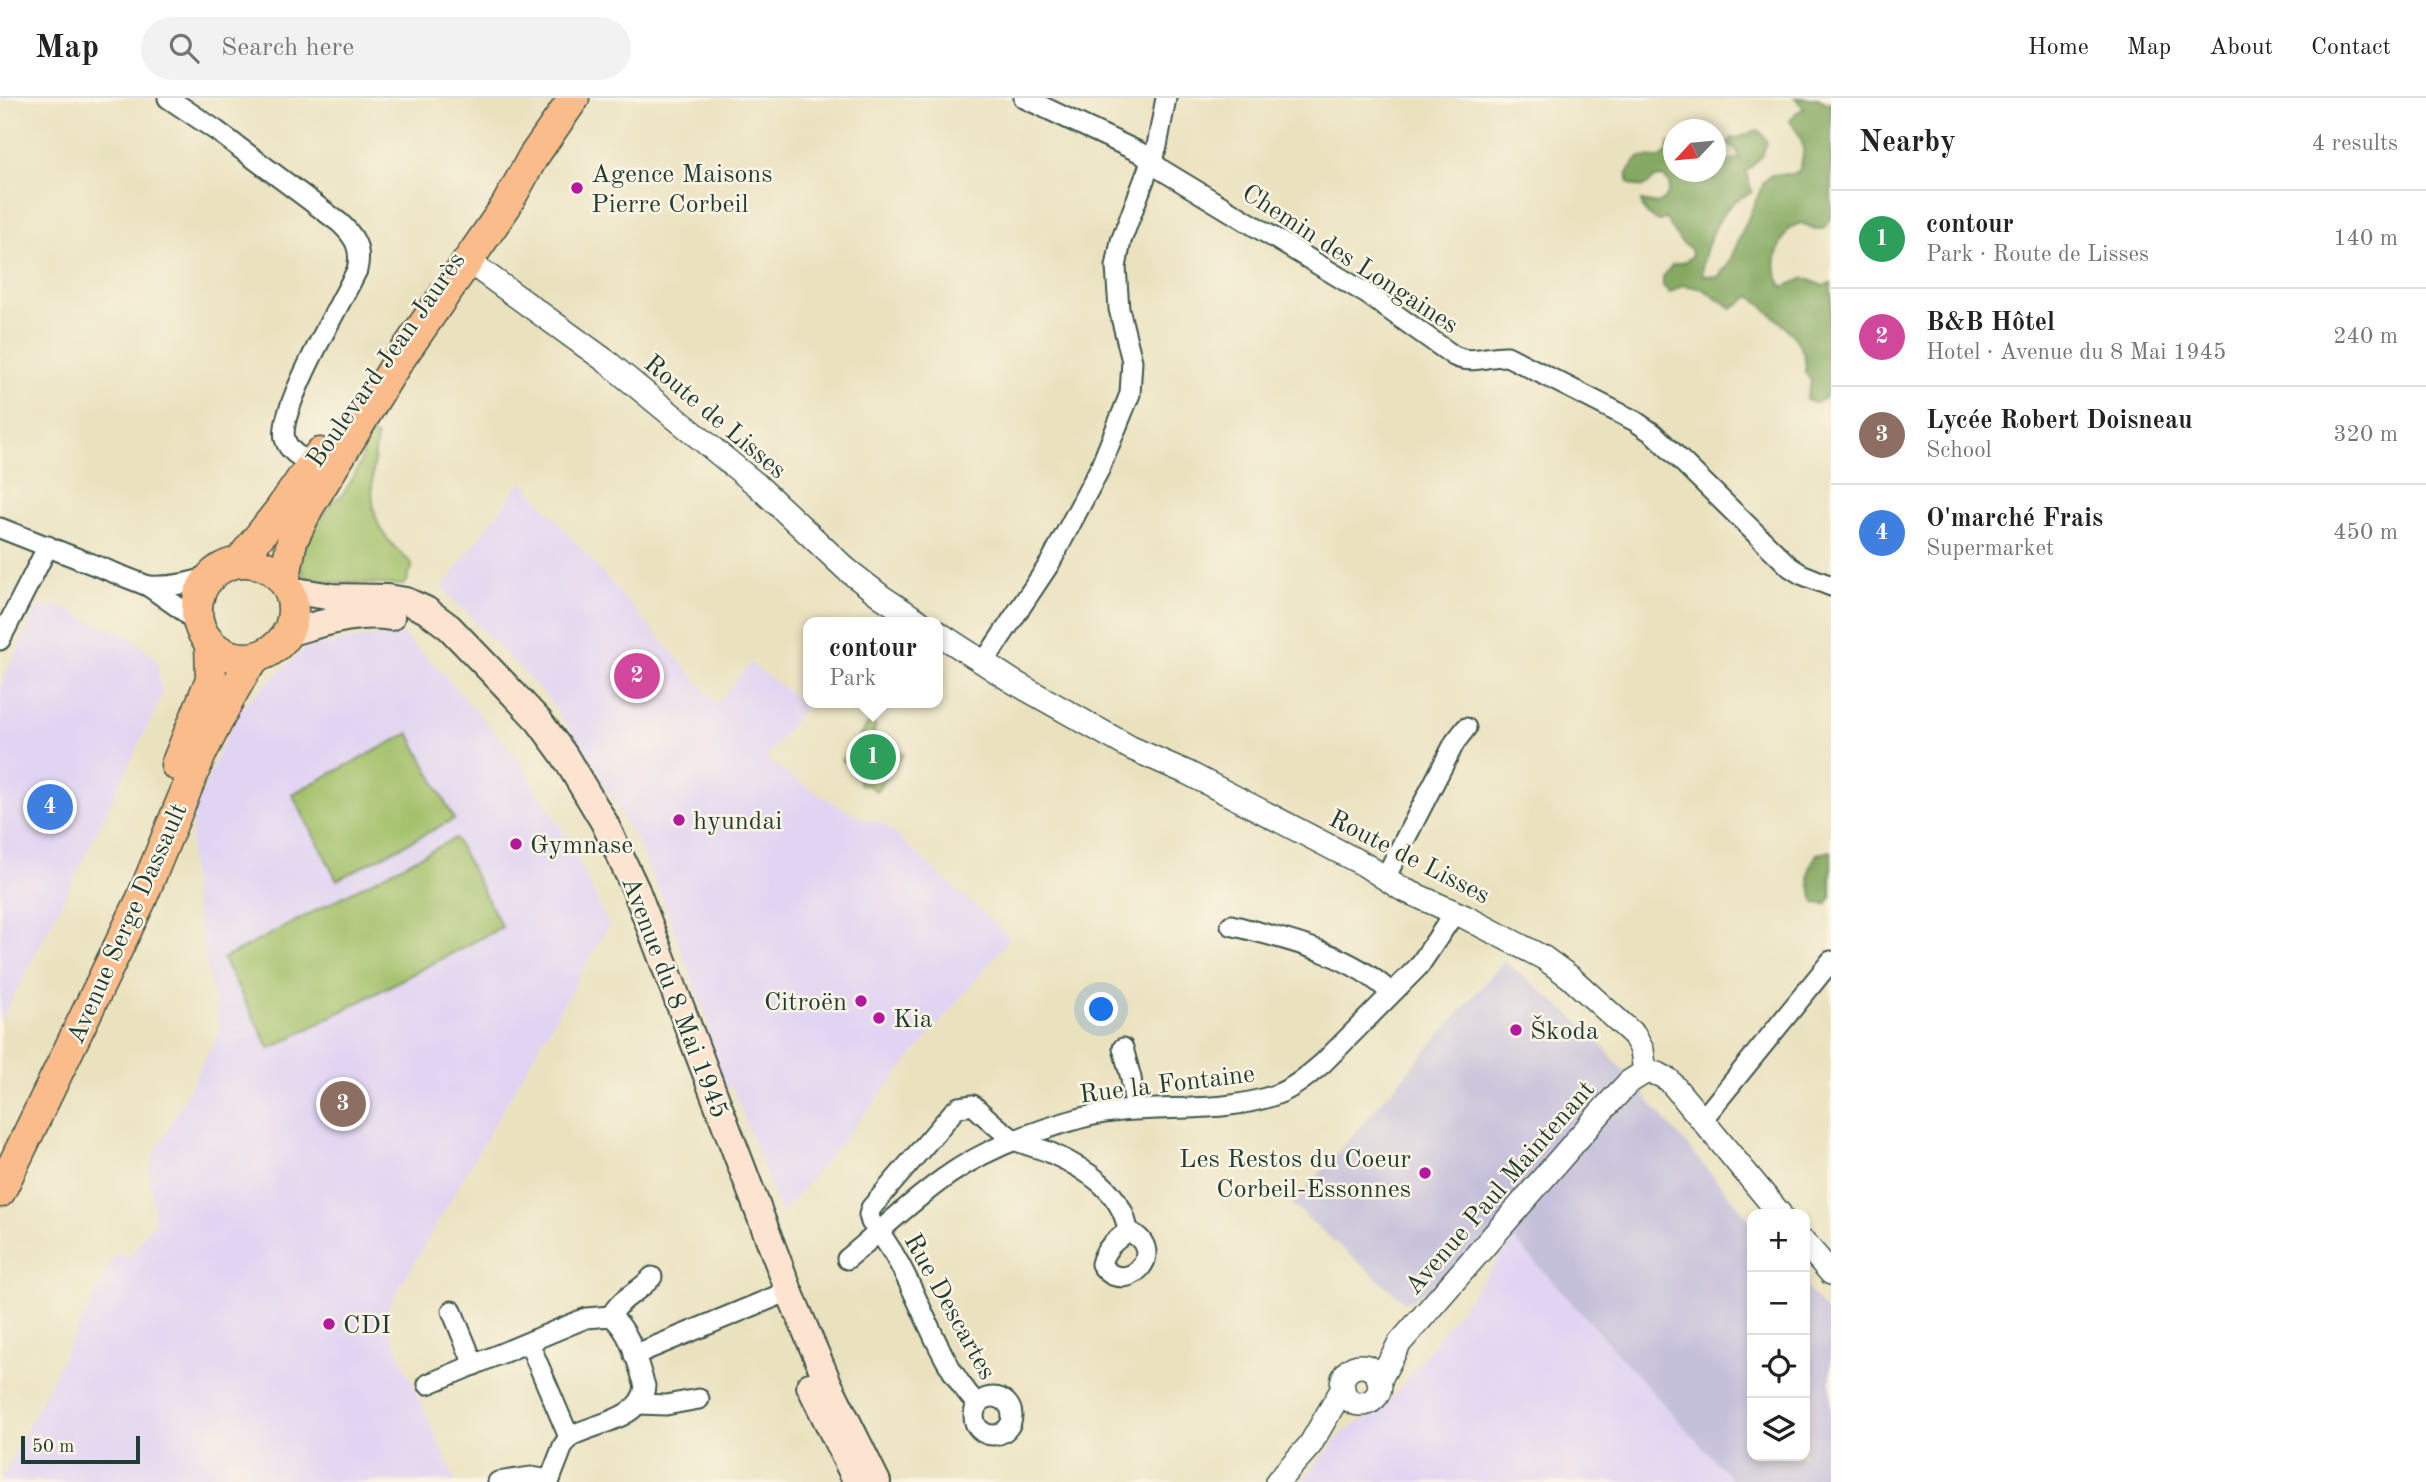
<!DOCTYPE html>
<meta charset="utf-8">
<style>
:root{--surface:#fff;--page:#f2f2f2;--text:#222;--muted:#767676;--line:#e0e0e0;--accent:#b45309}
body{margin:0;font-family:"Old Standard TT",serif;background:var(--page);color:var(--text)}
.controls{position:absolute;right:21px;bottom:21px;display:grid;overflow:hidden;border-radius:14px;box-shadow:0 4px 10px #0003}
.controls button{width:63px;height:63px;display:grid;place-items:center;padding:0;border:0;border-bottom:2px solid var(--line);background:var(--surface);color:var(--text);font:35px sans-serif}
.compass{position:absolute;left:1663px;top:21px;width:63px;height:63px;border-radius:50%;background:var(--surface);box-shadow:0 4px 10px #0003;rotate:244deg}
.scale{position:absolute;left:21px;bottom:18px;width:119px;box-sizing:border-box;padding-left:7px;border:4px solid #1f3d34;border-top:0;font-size:19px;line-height:24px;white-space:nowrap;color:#1f3d34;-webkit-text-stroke:5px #fcf5e5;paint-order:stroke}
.you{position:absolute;left:1102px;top:912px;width:24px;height:24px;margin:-18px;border:5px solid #fff;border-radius:50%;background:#1a73e8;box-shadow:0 0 0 10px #1a73e833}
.badge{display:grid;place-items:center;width:46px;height:46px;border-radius:50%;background:var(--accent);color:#fff;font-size:23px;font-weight:700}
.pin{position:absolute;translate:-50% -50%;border:4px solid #fff;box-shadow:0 2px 7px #0006}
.popup{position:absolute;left:803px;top:519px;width:140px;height:91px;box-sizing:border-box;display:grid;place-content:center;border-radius:14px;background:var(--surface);filter:drop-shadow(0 2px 5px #0005);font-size:23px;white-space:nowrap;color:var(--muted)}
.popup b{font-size:26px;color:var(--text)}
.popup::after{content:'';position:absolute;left:50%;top:100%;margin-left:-14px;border:14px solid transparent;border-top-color:var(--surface)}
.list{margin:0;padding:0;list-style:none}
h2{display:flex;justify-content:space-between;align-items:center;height:91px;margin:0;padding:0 28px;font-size:30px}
h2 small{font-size:23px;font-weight:400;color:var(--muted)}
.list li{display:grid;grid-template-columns:46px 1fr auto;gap:21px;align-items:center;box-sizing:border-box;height:98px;padding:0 28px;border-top:2px solid var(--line)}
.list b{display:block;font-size:26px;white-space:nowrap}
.list p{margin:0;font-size:23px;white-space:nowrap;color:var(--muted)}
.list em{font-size:23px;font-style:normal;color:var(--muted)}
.icon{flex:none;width:38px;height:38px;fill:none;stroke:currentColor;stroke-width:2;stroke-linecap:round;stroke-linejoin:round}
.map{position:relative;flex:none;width:1831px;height:1384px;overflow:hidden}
header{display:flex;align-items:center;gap:42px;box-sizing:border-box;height:98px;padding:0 35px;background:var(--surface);border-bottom:2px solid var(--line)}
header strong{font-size:33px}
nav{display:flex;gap:38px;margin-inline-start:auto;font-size:24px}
.search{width:490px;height:63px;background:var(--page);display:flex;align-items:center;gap:18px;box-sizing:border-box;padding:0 24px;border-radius:38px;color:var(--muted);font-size:26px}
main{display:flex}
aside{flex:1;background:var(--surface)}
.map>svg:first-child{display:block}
.built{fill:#e1d4f3}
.industrial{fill:#c5c0da}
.green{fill:#a1bf67;stroke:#607e4e;stroke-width:2}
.forest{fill:#80a65c;stroke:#507248;stroke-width:2}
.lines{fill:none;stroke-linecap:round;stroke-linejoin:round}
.minor-casing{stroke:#3d5649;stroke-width:23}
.tertiary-casing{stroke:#3d5649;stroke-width:26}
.secondary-casing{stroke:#3d5649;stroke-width:30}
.primary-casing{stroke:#3d5649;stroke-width:33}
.minor{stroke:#fff;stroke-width:19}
.tertiary{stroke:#fff;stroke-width:23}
.secondary{stroke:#fde4d0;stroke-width:26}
.primary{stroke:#f9bc8a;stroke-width:30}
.poi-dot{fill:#b5179e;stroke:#fcf5e5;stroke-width:2.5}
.labels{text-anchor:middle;stroke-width:5;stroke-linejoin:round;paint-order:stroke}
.poi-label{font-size:26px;fill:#1f3d34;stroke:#fcf5e5;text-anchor:start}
.street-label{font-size:26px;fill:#1f3d34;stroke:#fcf5e5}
</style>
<header>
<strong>Map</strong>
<div class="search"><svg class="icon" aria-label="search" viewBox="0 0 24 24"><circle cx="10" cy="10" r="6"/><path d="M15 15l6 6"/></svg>Search here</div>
<nav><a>Home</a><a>Map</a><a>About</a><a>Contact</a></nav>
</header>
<main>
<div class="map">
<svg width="1831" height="1384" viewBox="0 0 1831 1384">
<rect width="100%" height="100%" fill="#fcf5e5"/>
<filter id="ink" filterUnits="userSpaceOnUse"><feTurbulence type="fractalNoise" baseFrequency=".0143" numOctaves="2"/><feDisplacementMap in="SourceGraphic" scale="14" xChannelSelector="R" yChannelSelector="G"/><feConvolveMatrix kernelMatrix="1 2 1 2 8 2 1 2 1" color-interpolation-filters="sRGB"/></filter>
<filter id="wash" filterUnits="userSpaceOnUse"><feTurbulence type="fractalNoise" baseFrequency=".00686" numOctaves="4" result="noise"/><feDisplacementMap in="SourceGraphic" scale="28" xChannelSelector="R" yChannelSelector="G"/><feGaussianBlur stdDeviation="1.57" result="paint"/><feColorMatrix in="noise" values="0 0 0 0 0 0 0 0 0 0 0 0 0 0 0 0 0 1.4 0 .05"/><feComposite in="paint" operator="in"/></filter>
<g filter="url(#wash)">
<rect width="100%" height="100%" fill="#eae2bf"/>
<g class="built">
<path d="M522 383 717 606 750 565 806 607 766 661 816 695 863 721 884 726 1010 840 781 1117 732 988 723 991 703 938 710 929 661 798 636 742 590 662 547 599 442 490Z"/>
<path d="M55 507 133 541 157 562 162 598 70 789 0 924V589L37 510Z"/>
<path d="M399 534 442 574 521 665 567 740 609 827 383 1219 456 1384H0L115 1156 129 1159 155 1122 149 1072 155 1055 220 933 193 801 190 760 193 714 238 612 306 549Z"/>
<path d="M1514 1141 1734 1384H1301L1344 1334 1384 1310Z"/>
</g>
<path class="industrial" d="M1504 863 1587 930 1752 1124V1358H1805V1188L1831 1219V1384H1734L1514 1141 1406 1205 1292 1107Z"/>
<g class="green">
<path d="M370 337 377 338C374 362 368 399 377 422 383 440 399 453 412 466V471L407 477 408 482 403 487 316 483C316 483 307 479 306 479 289 464 321 419 331 406 334 401 339 400 343 396 349 387 358 372 361 362 365 351 363 349 370 337Z"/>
<path d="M870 624 876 629 873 634 904 656 876 693 868 687 860 686 858 679 853 676 856 671 842 662Z"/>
<path d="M409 635 454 721 337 782 292 696Z"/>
<path d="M455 740 502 829 270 951 223 861Z"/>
</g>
<g class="forest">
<path d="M1795 0H1818L1827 5 1831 4V121L1823 131H1815L1801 125 1789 130C1778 149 1768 169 1783 189L1805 180 1823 188 1831 185V291L1824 301 1815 305 1806 302 1811 283 1805 274C1811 243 1771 217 1751 198L1732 210 1703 191 1683 187 1670 195 1663 188V179L1672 167 1685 164 1692 158 1691 151 1680 143 1665 120 1660 123C1649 120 1644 115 1641 103L1658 106C1667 100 1670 96 1669 85L1664 79 1655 80C1647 89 1640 91 1629 85 1625 73 1631 68 1639 59L1660 60 1666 56 1669 45 1673 44 1674 74H1716V65L1723 67 1730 62 1740 61 1736 51 1728 47 1731 41C1742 41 1748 34 1759 32L1767 44 1762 58 1746 74 1752 94C1746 98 1738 100 1733 105 1718 117 1700 158 1703 177L1718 179 1728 167 1764 84 1771 77 1792 76 1799 73C1807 50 1803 41 1790 23L1796 15 1804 10Z"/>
<path d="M1831 753V799L1827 806 1815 805C1808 784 1805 776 1817 756Z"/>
</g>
</g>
<g filter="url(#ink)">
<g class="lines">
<g class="minor-casing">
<g id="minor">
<path d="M168 0 217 33 340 125C355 139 362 151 357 172 342 204 277 312 285 341 289 355 302 360 313 366"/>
<path d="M1024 0 1141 55 1162 72 1367 196 1454 258C1473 267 1488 257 1507 258L1635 323 1654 336 1790 469 1801 476 1831 488"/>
<path d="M0 430 148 488 185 514 199 528"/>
<path d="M148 488C170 489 190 486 210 478"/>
<path d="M0 542 48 448"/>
<path d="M984 564 1050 465 1100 370 1130 296 1132 263 1119 211 1116 169 1121 143 1157 48 1166 0"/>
<path d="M1385 780 1455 644 1466 630"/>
<path d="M1231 827C1285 841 1350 855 1391 895"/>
<path d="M1123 950 1131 980 1135 1010"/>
<path d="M1702 1022 1831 863"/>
<path d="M1128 1133C1172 1153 1124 1202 1101 1166 1105 1150 1115 1143 1128 1133Z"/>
<path d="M847 1161C881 1133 913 1101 950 1076 988 1050 1037 1032 1081 1020 1144 1003 1213 1019 1275 997 1293 991 1309 977 1323 965L1419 868 1455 814"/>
<path d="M452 1213 474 1267"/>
<path d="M611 1218C621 1199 638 1195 652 1179"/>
<path d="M529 1245 569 1339"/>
<path d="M634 1257 789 1193"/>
<path d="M428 1286 586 1220 611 1218C631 1234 637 1264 645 1288 642 1322 594 1325 569 1339L563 1348 549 1384"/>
<circle cx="993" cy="1318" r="19"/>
<path d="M639 1306 666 1307 699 1301"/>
<path d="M977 1306C929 1255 918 1179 871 1124L869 1117 871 1110 953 1014 959 1009 973 1007C986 1019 1000 1033 1015 1042 1027 1048 1040 1050 1051 1055 1086 1071 1122 1093 1128 1133"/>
<path d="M498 1384 531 1379 550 1382"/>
</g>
</g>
<g class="tertiary-casing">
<g id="tertiary">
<path d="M468 163 606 263 757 387 846 471 882 499 920 524"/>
<path d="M938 535 1012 583 1131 650 1188 675 1365 767 1402 791 1465 819 1544 860 1570 879 1634 937 1642 952 1645 974"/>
<path d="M1645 974 1658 976 1669 982 1780 1116"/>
<path d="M1805 1145 1831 1175"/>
<circle cx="1361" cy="1287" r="19"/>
<path d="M1379 1283 1399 1246 1601 1014 1629 984 1645 974"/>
<path d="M1277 1384 1310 1347 1343 1290"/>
</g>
</g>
<g class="secondary-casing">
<g id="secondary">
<path d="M289 492 333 499 387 500 406 503 426 512 449 529 505 587 539 623 564 657 604 724 636 792 789 1193 829 1287 877 1384"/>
<path d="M287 535C321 526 355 513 391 519"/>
<path d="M810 1288 857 1384"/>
</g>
</g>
<g class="primary-casing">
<g id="primary">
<path d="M239 464 279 413 320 355"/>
<circle cx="245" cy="512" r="48"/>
<path d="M284 484 292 443 308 410 397 265 506 108 533 59 574 0"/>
<path d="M176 667 211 581 210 545"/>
<path d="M0 1094 141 802 201 656 230 599 246 571 257 559"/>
</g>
</g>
<use href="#minor" class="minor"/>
<use href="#tertiary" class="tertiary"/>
<use href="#secondary" class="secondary"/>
<use href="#primary" class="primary"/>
</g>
</g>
<g class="poi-dot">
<circle cx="577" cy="90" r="7"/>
<circle cx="679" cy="722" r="7"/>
<circle cx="516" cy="746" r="7"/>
<circle cx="861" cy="903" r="7"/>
<circle cx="879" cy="920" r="7"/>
<circle cx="1516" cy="932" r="7"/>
<circle cx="1425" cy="1075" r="7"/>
<circle cx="329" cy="1226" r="7"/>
</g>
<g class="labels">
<g class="poi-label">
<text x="591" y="84">Agence Maisons<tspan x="591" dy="30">Pierre Corbeil</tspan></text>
<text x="693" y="731">hyundai</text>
<text x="530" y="755">Gymnase</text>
<text x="847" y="912" text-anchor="end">Citroën</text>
<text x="893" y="929">Kia</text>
<text x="1530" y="941">Škoda</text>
<text x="1411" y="1069" text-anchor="end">Les Restos du Coeur<tspan x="1411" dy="30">Corbeil-Essonnes</tspan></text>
<text x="343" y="1235">CDI</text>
</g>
<g class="street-label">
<text transform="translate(1351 160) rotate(33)" y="9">Chemin des Longaines</text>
<text transform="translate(385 261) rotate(-55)" y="9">Boulevard Jean Jaurès</text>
<text transform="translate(716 318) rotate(40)" y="9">Route de Lisses</text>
<text transform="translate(1410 758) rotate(27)" y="9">Route de Lisses</text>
<text transform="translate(126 825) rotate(-66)" y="9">Avenue Serge Dassault</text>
<text transform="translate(676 899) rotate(69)" y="9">Avenue du 8 Mai 1945</text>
<text transform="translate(1167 985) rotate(-7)" y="9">Rue la Fontaine</text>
<text transform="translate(1499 1089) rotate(-49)" y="9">Avenue Paul Maintenant</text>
<text transform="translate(951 1208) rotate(61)" y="9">Rue Descartes</text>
</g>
</g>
</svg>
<div class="controls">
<button>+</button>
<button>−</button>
<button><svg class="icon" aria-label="locate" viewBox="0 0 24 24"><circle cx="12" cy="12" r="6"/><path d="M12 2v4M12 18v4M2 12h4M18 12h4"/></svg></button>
<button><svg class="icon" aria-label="layers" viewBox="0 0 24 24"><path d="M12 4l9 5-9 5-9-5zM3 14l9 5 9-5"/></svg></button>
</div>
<svg class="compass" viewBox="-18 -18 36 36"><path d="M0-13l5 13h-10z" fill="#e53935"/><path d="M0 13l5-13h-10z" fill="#767676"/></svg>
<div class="scale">50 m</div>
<div class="you"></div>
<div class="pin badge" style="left:873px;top:659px;background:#2e9e5b">1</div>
<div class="popup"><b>contour</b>Park</div>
<div class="pin badge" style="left:637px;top:578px;background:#d1479c">2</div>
<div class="pin badge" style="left:343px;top:1006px;background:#8d6e63">3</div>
<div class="pin badge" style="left:50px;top:709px;background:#3f7fe0">4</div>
</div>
<aside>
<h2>Nearby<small>4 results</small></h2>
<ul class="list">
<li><span class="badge" style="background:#2e9e5b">1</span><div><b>contour</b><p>Park · Route de Lisses</p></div><em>140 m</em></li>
<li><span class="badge" style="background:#d1479c">2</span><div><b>B&amp;B Hôtel</b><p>Hotel · Avenue du 8 Mai 1945</p></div><em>240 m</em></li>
<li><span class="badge" style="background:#8d6e63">3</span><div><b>Lycée Robert Doisneau</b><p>School</p></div><em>320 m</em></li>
<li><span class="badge" style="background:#3f7fe0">4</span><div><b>O'marché Frais</b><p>Supermarket</p></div><em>450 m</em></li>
</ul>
</aside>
</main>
